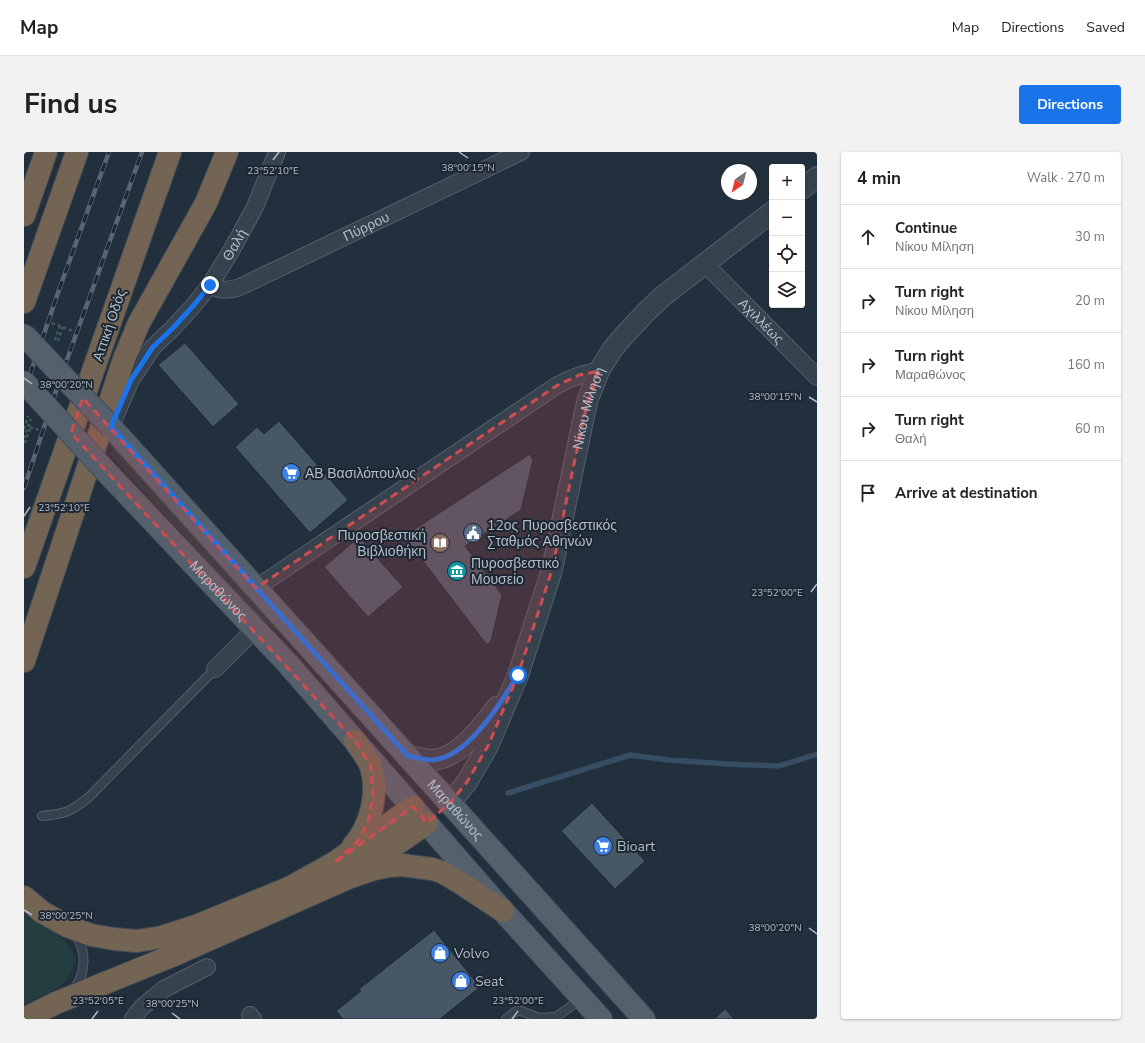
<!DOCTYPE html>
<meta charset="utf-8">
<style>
:root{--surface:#fff;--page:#f2f2f2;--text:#222;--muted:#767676;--line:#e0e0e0;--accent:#1a73e8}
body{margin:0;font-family:"Nunito Sans",sans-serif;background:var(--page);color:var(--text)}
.controls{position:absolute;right:12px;top:12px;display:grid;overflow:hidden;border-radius:4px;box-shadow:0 1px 3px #0004}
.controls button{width:36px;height:36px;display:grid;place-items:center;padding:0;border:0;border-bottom:1px solid var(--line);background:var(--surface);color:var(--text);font:20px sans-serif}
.compass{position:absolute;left:697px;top:12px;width:36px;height:36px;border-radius:50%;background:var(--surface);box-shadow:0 1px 3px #0004;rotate:215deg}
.stop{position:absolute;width:12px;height:12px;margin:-9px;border:3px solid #1a73e8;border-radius:50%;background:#fff}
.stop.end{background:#1a73e8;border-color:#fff;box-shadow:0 1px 4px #0008}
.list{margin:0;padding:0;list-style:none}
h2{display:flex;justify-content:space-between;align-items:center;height:52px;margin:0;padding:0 16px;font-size:17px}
h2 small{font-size:13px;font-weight:400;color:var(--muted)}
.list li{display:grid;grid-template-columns:26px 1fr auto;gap:12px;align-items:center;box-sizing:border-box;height:64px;padding:0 16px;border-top:1px solid var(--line)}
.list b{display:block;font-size:15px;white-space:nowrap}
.list p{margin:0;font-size:13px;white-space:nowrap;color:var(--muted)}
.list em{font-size:13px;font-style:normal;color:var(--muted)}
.icon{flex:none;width:22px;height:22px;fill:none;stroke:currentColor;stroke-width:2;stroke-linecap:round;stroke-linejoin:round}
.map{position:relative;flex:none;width:793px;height:867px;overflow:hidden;border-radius:4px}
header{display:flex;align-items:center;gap:24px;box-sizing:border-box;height:56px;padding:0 20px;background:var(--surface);border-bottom:1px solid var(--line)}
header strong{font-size:19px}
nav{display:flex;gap:22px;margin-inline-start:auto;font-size:14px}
.intro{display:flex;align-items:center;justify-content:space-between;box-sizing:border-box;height:96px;padding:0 24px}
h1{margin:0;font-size:28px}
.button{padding:10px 18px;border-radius:4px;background:var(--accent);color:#fff;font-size:14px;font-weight:700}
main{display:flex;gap:24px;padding:0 24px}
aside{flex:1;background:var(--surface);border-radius:4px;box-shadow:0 1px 3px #0004}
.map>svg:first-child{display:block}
.green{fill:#243d3e}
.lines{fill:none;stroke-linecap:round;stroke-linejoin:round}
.stream{stroke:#364d64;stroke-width:5.5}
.building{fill:#485766;stroke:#1e2934}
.service-casing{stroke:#555f6b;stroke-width:10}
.minor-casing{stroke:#555f6b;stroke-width:18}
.tertiary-casing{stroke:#555f6b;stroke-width:22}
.primary-casing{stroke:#404b56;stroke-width:24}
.motorway-casing{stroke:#424c58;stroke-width:24}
.path{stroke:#425a5b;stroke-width:2.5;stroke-dasharray:3 3;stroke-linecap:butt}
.service{stroke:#36424d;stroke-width:8}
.minor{stroke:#36424d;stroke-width:16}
.tertiary{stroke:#36424d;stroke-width:20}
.primary{stroke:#54616d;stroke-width:22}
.motorway{stroke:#736453;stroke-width:22}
.rail-casing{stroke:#586674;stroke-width:4.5}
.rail{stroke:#1c2732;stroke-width:3;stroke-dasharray:9;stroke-linecap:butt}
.primary-bridge-casing{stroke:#404b56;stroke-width:24;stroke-linecap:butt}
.primary-bridge{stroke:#54616d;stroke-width:22}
.route{stroke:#1a73e8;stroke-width:5}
.marked{fill:#cd4d50;fill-opacity:0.2;stroke:#cd4d50;stroke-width:3;stroke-dasharray:8 5;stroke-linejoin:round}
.ticks{fill:none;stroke:#b2bcc8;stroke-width:1.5}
.labels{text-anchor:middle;stroke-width:4;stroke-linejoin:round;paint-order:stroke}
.street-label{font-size:14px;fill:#b2bcc8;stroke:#1c2732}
.poi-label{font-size:14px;fill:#b2bcc8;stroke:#1c2732;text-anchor:start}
.ticks-label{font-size:10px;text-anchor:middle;fill:#b2bcc8;stroke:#1c2732;stroke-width:4;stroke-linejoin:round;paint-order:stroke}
</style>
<header>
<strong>Map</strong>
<nav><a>Map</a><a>Directions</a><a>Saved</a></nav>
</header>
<div class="intro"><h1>Find us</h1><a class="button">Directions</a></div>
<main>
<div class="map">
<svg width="793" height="867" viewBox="0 0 793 867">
<rect width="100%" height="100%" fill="#22303d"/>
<g class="green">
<path d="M90 296 253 476 251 478 238 468 222 452 87 303Z"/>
<path d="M0 762C11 772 26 776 36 785 42 790 51 800 51 808 51 814 45 826 41 830 31 840 13 846 0 852Z"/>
</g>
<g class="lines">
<path class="stream" d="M484 641 606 603 645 608 704 612 755 614 793 602"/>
</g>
<g class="building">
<path d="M161 191 215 252 189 275 134 213Z"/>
<path d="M255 269 324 348 286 381 211 295 233 275 240 282Z"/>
<path d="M506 302 509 308 497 358 441 394 478 443 467 489 463 493 380 384Z"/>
<path d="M335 385 379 435 344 465 300 415Z"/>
<path d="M568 651 621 709 591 737 537 679Z"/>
<path d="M410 778 456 835 416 867H319L312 859 337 839 335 837Z"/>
<path d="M701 857 710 867H690Z"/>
</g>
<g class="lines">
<g class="service-casing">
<g id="service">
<path d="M18 664C41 662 46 660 64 646L191 517"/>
<path d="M48 839C62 824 64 798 50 782"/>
<path d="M482 867 494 858 516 866 532 865 557 847"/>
</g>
</g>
<g class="minor-casing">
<g id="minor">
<path id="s1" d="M681 112 793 225"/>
<path id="s2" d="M186 133C197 139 203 139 216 135L497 0"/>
<path id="s3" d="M88 272 107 228 129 195 149 176 170 153 186 133 207 99 231 55 253 0"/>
<path d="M232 436 532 234C546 226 559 221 575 219"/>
<path d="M191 517 231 477"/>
<path d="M226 863 229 867"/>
<path d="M109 867 117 856 140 837 183 815"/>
</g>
</g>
<g class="tertiary-casing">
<g id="tertiary">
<path d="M778 37 793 25"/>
<path d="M384 604C392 605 400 608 408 608 435 607 458 574 473 555"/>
<path id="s4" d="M426 651 443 630 464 594 494 523 528 418 560 264 564 247 575 219 588 198 597 187 621 161 639 144 748 60"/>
</g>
</g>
<g class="primary-casing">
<g id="primary">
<path id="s5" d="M87 275 620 867"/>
<path id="s6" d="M88 326 264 512 479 759 577 867"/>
</g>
</g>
<g class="motorway-casing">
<g id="motorway">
<path d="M0 63 22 0"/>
<path d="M0 150 53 0"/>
<path d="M0 415 146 0"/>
<path d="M0 509 100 207 115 171 182 51 203 0"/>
<path d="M329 694C347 674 355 641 347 615 344 606 336 597 331 589"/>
<path d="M337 717 403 671"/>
<path d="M0 745 18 760 43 774 67 783 90 787 113 789 138 785 172 774 265 736 310 711 389 655"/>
<path d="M0 867 32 851 150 803 324 726 350 717 366 714 378 713 408 717 418 720 435 730 479 759"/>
</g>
</g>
<g class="path">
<path d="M28 171 49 179"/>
<path d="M31 188 36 174"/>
<path d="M34 189 39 175"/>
<path d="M6 275 15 278"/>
<path d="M0 277 4 264"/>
<path d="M0 286 7 267"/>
<path d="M0 290H1L7 275"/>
</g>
<use href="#service" class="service"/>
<use href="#minor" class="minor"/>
<use href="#tertiary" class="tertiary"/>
<use href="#primary" class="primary"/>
<use href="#motorway" class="motorway"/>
<g class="rail-casing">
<g id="rail">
<path d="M0 240 36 135 85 0"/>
<path d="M0 336 36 227 118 0"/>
</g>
</g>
<use href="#rail" class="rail"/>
<g class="primary-bridge-casing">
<g id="primary-bridge">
<path d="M0 183 87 275"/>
<path d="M0 230 88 326"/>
</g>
</g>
<use href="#primary-bridge" class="primary-bridge"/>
</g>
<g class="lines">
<path class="route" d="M186 133 170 153 149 176 129 195 107 228 87 275 384 604C392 605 400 608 408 608 443 607 478 549 494 523"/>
</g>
<path class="marked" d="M575 219 560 264 528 418 494 523 464 594 443 630 426 651 403 671 389 655 310 711 333 690 344 670 349 645 347 614 331 589 47 281 59 246 232 436 532 234 555 223Z"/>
<path class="ticks" d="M435 0 444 6M249 8 255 0M0 226 8 232M785 245 793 250M0 364 6 355M787 440 793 432M0 758 8 763M785 776 793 782M148 861 156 867M68 867 74 859M488 867 494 859"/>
<defs>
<g id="supermarket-disc" transform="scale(1)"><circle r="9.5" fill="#3f7fe0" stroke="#1c2732"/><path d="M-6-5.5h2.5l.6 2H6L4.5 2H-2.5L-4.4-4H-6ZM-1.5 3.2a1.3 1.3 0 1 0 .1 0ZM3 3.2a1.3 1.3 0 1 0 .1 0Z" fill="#fff"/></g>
<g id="civic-disc" transform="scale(1)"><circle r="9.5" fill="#5c6f8a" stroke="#1c2732"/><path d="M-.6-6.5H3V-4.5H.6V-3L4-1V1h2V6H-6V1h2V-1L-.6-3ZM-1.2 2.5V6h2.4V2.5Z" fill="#fff"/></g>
<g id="library-disc" transform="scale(1)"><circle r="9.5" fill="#8d6e63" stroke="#1c2732"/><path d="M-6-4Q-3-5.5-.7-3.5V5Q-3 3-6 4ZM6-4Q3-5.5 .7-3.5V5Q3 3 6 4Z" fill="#fff"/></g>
<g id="museum-disc" transform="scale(1)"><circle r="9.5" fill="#0f9aa8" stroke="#1c2732"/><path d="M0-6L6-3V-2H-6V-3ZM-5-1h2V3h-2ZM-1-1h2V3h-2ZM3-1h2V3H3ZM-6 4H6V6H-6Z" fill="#fff"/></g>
<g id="shop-disc" transform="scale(1)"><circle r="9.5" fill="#3f7fe0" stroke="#1c2732"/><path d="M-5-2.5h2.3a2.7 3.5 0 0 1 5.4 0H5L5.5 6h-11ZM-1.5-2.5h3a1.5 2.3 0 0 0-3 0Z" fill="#fff"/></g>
</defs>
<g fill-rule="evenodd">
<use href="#supermarket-disc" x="267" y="321"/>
<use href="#civic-disc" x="449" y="381"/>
<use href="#library-disc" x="416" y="391"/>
<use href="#museum-disc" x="433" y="419"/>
<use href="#supermarket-disc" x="579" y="694"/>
<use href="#shop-disc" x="416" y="801"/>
<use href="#shop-disc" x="437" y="829"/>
</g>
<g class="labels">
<g class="street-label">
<text dy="5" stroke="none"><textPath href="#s2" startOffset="171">Πύρρου</textPath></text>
<text dy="5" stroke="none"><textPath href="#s3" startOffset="219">Θαλή</textPath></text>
<text dy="5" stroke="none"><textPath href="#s1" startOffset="80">Αχιλλέως</textPath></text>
<text transform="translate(85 173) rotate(-71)" y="5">Αττική Οδός</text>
<text dy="5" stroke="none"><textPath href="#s4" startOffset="422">Νίκου Μίληση</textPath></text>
<text dy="5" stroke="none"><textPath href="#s6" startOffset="155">Μαραθώνος</textPath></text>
<text dy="5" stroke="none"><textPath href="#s5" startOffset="515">Μαραθώνος</textPath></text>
</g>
<g class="poi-label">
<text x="281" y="326">ΑΒ Βασιλόπουλος</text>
<text x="463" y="378">12ος Πυροσβεστικός<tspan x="463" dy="16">Σταθμός Αθηνών</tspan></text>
<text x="402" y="388" text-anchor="end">Πυροσβεστική<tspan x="402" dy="16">Βιβλιοθήκη</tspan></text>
<text x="447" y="416">Πυροσβεστικό<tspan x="447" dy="16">Μουσείο</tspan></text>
<text x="593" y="699">Bioart</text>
<text x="430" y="806">Volvo</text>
<text x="451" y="834">Seat</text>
</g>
</g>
<g class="ticks-label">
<text x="444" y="19">38°00'15"N</text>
<text x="249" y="22">23°52'10"E</text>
<text x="42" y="236">38°00'20"N</text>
<text x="751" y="248">38°00'15"N</text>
<text x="40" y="359">23°52'10"E</text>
<text x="753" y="444">23°52'00"E</text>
<text x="42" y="767">38°00'25"N</text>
<text x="751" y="779">38°00'20"N</text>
<text x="74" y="852">23°52'05"E</text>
<text x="494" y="852">23°52'00"E</text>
<text x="148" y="855">38°00'25"N</text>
</g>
</svg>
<div class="controls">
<button>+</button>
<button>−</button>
<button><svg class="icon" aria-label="locate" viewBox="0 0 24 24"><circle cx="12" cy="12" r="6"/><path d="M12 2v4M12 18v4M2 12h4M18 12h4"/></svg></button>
<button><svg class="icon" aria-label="layers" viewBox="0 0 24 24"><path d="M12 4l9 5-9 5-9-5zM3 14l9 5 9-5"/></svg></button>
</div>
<svg class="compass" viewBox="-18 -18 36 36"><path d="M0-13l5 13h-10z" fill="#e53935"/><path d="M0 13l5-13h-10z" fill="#767676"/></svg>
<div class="stop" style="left:494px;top:523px"></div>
<div class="stop end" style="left:186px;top:133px"></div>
</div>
<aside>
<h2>4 min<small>Walk · 270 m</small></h2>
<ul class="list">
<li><svg class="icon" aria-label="ahead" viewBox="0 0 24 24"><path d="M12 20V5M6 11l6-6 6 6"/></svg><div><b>Continue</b><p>Νίκου Μίληση</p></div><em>30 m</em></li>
<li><svg class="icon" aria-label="right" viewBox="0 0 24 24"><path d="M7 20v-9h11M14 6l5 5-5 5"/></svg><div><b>Turn right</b><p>Νίκου Μίληση</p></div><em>20 m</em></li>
<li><svg class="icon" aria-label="right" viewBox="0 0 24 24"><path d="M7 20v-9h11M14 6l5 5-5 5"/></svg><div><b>Turn right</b><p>Μαραθώνος</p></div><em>160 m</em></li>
<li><svg class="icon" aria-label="right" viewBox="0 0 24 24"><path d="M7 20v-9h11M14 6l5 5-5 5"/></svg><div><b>Turn right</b><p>Θαλή</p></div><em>60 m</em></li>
<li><svg class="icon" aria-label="arrive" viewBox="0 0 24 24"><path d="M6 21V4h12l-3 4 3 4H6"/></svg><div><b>Arrive at destination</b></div></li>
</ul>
</aside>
</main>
